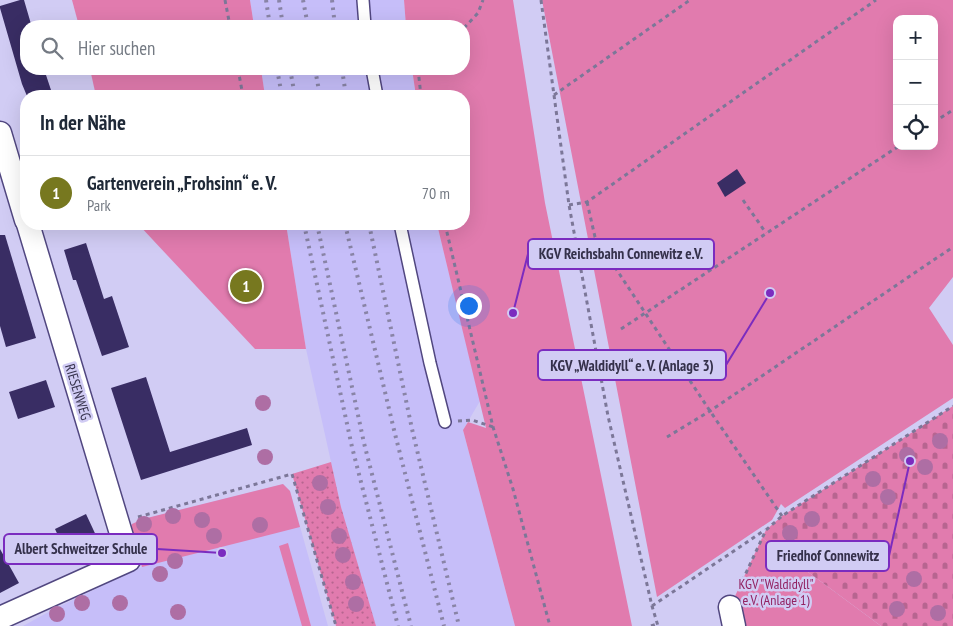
<!DOCTYPE html>
<html lang="de">
<meta charset="utf-8">
<style>
:root{--surface:#fff;--page:#f6f6f7;--text:#1f2937;--muted:#747a83;--line:#e0e1e3;--accent:#77781f}
body{margin:0;font-family:"PT Sans Narrow",sans-serif;background:var(--page);color:var(--text)}
.controls{position:absolute;right:15px;top:15px;display:grid;overflow:hidden;border-radius:10px;box-shadow:0 5px 20px #0002}
.controls button{width:45px;height:45px;display:grid;place-items:center;padding:0;border:0;border-bottom:1px solid var(--line);background:var(--surface);color:var(--text);font:25px sans-serif}
.you{position:absolute;left:468px;top:305px;width:18px;height:18px;margin:-12px;border:4px solid #fff;border-radius:50%;background:#1a73e8;box-shadow:0 0 0 8px #1a73e833}
.badge{display:grid;place-items:center;width:32px;height:32px;border-radius:50%;background:var(--accent);color:#fff;font-size:16px;font-weight:700}
.pin{position:absolute;translate:-50% -50%;border:2px solid #fff;box-shadow:0 1px 5px #0006}
.list{margin:0;padding:0;list-style:none}
h2{display:flex;justify-content:space-between;align-items:center;height:65px;margin:0;padding:0 20px;font-size:21px}
h2 small{font-size:16px;font-weight:400;color:var(--muted)}
.list li{display:grid;grid-template-columns:32px 1fr auto;gap:15px;align-items:center;box-sizing:border-box;height:75px;padding:0 20px;border-top:1px solid var(--line)}
.list b{display:block;font-size:19px;white-space:nowrap}
.list p{margin:0;font-size:16px;white-space:nowrap;color:var(--muted)}
.list em{font-size:16px;font-style:normal;color:var(--muted)}
.icon{flex:none;width:28px;height:28px;fill:none;stroke:currentColor;stroke-width:2;stroke-linecap:round;stroke-linejoin:round}
.map{position:relative;flex:none;width:953px;height:626px;overflow:hidden}
.search{position:absolute;background:var(--surface);box-shadow:0 5px 20px #0002;left:20px;top:20px;width:450px;height:55px;display:flex;align-items:center;gap:12px;box-sizing:border-box;padding:0 18px;border-radius:20px;color:var(--muted);font-size:19px}
.panel{position:absolute;background:var(--surface);box-shadow:0 5px 20px #0002;left:20px;top:90px;width:450px;height:140px;border-radius:20px}
.map>svg:first-child{display:block}
.built{fill:#c6bef9}
.green{fill:#e17bae;fill-rule:evenodd}
.cemetery{fill:url(#cemetery-stones)}
.park{fill:url(#park-dots)}
.building{fill:#392d64}
.lines{fill:none;stroke-linecap:round;stroke-linejoin:round}
.lane-casing{stroke:#514780;stroke-width:14}
.street-casing{stroke:#514780;stroke-width:25}
.path{stroke:#7c7798;stroke-width:3;stroke-dasharray:4 4;stroke-linecap:butt}
.lane{stroke:#fff;stroke-width:11}
.street{stroke:#fff;stroke-width:22}
.rail{stroke:#8984a6;stroke-width:4;stroke-dasharray:2.5 5;stroke-linecap:butt}
.tree{fill:#ae6ea4}
.labels{text-anchor:middle;stroke-width:5;stroke-linejoin:round;paint-order:stroke}
.street-label{font-size:14px;fill:#35314b;stroke:#d1ccf4}
.park-label{font-size:14px;fill:#922262;stroke:#d1ccf4}
.leader{fill:none;stroke:#7b2cbf;stroke-width:2}
.callout-dot{fill:#7b2cbf;stroke:#d1ccf4;stroke-width:2}
.callout{fill:#d1ccf4;stroke:#7b2cbf;stroke-width:2}
.callout-label{font-size:15px;text-anchor:middle;font-weight:bold;fill:#35314b}
</style>
<div class="map">
<svg width="953" height="626" viewBox="0 0 953 626">
<defs>
<pattern id="cemetery-stones" width="16" height="16" patternUnits="userSpaceOnUse" patternTransform="scale(1.25)"><rect width="16" height="16" fill="#e17bae"/><path d="M2 7V4a2 2 0 0 1 4 0v3zM10 15v-3a2 2 0 0 1 4 0v3z" fill="#b76590"/></pattern>
<pattern id="park-dots" width="8" height="8" patternUnits="userSpaceOnUse" patternTransform="scale(1.25)"><rect width="8" height="8" fill="#e17bae"/><path d="M2 2h.1M6 6h.1" fill="none" stroke="#b76590" stroke-width="1.8" stroke-linecap="round"/></pattern>
</defs>
<rect width="100%" height="100%" fill="#d1ccf4"/>
<g class="built">
<path d="M250 0H404L406 26H254Z"/>
<path d="M261 69H412L416 96H265Z"/>
<path d="M286 224H437L480 401 463 430 515 626H375L341 507 306 349Z"/>
<path d="M283 484 290 491 328 626H23L54 609 142 567 130 530 132 524 143 519Z"/>
</g>
<g class="green">
<path d="M72 0H250L254 26H79Z"/>
<path d="M404 0H513L545 203 632 626H515L463 430 468 422 486 428 437 224H464V96H416L412 69H464V26H406Z"/>
<path d="M542 0H953V277L929 308 953 345V398L785 508 781 504 772 520 657 597ZM897 19H934V146H897Z"/>
<path d="M90 69H261L265 96H96Z"/>
<path d="M138 224H286L306 349H255Z"/>
<path d="M283 484 290 491 300 527 142 567 130 530 132 524 143 519Z"/>
<path d="M762 538 881 626H734L730 607Z"/>
<path d="M288 543 311 626H302L279 546Z"/>
</g>
<path class="cemetery" d="M953 406V626H881L762 538 766 530 782 516Z"/>
<path class="park" d="M331 462 341 507 376 626H336L292 474Z"/>
<g class="building">
<path d="M20 0H24L31 24 26 25V69H44L53 96H27L22 84 0 8V6Z"/>
<path d="M737 169 746 183 725 197 717 183Z"/>
<path d="M0 235H5L36 338 6 347 0 326Z"/>
<path d="M86 243 104 299 112 296 129 347 102 356 76 280H73L64 250Z"/>
<path d="M146 377 170 452 247 428 252 445 141 480 111 388Z"/>
<path d="M46 380 55 407 18 419 9 392Z"/>
<path d="M86 514 100 544 69 559 55 529Z"/>
<path d="M0 549 19 583 0 593Z"/>
</g>
<g class="lines">
<g class="lane-casing">
<g id="lane">
<path d="M363 0 365 26"/>
<path d="M372 69 377 96"/>
<path d="M400 224 430 363 445 422"/>
</g>
</g>
<g class="street-casing">
<g id="street">
<path d="M0 133 26 220"/>
<path d="M730 607 734 626"/>
<path d="M0 618 129 560 28 224"/>
</g>
</g>
<g class="path">
<path d="M225 0 230 26"/>
<path d="M541 0 569 205 608 416 652 606 658 626"/>
<path d="M464 28 478 13 483 0"/>
<path d="M238 69 243 96"/>
<path d="M418 69 421 96"/>
<path d="M554 95 690 0"/>
<path d="M934 122 953 110"/>
<path d="M743 200 766 233"/>
<path d="M587 202 595 237 710 411 782 516"/>
<path d="M569 205 587 202 876 0"/>
<path d="M267 224 268 230"/>
<path d="M445 224 493 427 513 489 550 626"/>
<path d="M621 329 899 146"/>
<path d="M458 421 472 420 493 427"/>
<path d="M667 437 710 411 953 247"/>
<path d="M138 517 292 474 336 626"/>
<path d="M739 588 766 530 782 516 953 406"/>
<path d="M652 606 765 530"/>
<path d="M651 626 657 624"/>
</g>
<use href="#lane" class="lane"/>
<use href="#street" class="street"/>
<g class="rail">
<path d="M266 0 270 26"/>
<path d="M279 0 283 26"/>
<path d="M303 0 308 26"/>
<path d="M332 0 335 26"/>
<path d="M277 69 282 96"/>
<path d="M290 69 295 96"/>
<path d="M315 69 320 96"/>
<path d="M342 69 346 96"/>
<path d="M304 224 352 447 398 626"/>
<path d="M317 224 364 443 411 626"/>
<path d="M345 224 395 434 444 626"/>
<path d="M369 224 412 429 459 626"/>
</g>
</g>
<g class="tree">
<circle cx="263" cy="403" r="8"/>
<circle cx="940" cy="441" r="8"/>
<circle cx="907" cy="455" r="8"/>
<circle cx="265" cy="457" r="8"/>
<circle cx="925" cy="467" r="8"/>
<circle cx="873" cy="479" r="8"/>
<circle cx="320" cy="483" r="8"/>
<circle cx="888" cy="497" r="8"/>
<circle cx="328" cy="507" r="8"/>
<circle cx="173" cy="516" r="8"/>
<circle cx="812" cy="519" r="8"/>
<circle cx="202" cy="520" r="8"/>
<circle cx="144" cy="524" r="8"/>
<circle cx="260" cy="525" r="8"/>
<circle cx="790" cy="533" r="8"/>
<circle cx="214" cy="536" r="8"/>
<circle cx="339" cy="536" r="8"/>
<circle cx="343" cy="555" r="8"/>
<circle cx="175" cy="561" r="8"/>
<circle cx="160" cy="574" r="8"/>
<circle cx="914" cy="579" r="8"/>
<circle cx="353" cy="582" r="8"/>
<circle cx="82" cy="603" r="8"/>
<circle cx="120" cy="603" r="8"/>
<circle cx="356" cy="604" r="8"/>
<circle cx="897" cy="609" r="8"/>
<circle cx="178" cy="612" r="8"/>
<circle cx="938" cy="613" r="8"/>
<circle cx="57" cy="614" r="8"/>
</g>
<g class="labels">
<g class="street-label">
<text transform="translate(78 392) rotate(73)" y="5">RIESENWEG</text>
</g>
<g class="park-label">
<text x="776" y="589">KGV "Waldidyll"<tspan x="776" dy="16">e.V. (Anlage 1)</tspan></text>
</g>
</g>
<path class="leader" d="M513 313L528 254M770 293L726 365M222 553L157 549M910 461L889 556"/>
<g class="callout-dot">
<circle cx="513" cy="313" r="5"/>
<circle cx="770" cy="293" r="5"/>
<circle cx="222" cy="553" r="5"/>
<circle cx="910" cy="461" r="5"/>
</g>
<g class="callout">
<rect x="528" y="239" width="186" height="30" rx="5"/>
<rect x="538" y="350" width="188" height="30" rx="5"/>
<rect x="4" y="534" width="153" height="30" rx="5"/>
<rect x="766" y="541" width="123" height="30" rx="5"/>
</g>
<g class="callout-label">
<text x="621" y="259">KGV Reichsbahn Connewitz e.V.</text>
<text x="632" y="371">KGV „Waldidyll“ e. V. (Anlage 3)</text>
<text x="81" y="554">Albert Schweitzer Schule</text>
<text x="828" y="561">Friedhof Connewitz</text>
</g>
</svg>
<div class="controls">
<button>+</button>
<button>−</button>
<button><svg class="icon" aria-label="locate" viewBox="0 0 24 24"><circle cx="12" cy="12" r="6"/><path d="M12 2v4M12 18v4M2 12h4M18 12h4"/></svg></button>
</div>
<div class="you"></div>
<div class="pin badge" style="left:246px;top:286px">1</div>
<div class="search"><svg class="icon" aria-label="search" viewBox="0 0 24 24"><circle cx="10" cy="10" r="6"/><path d="M15 15l6 6"/></svg>Hier suchen</div>
<section class="panel">
<h2>In der Nähe<small></small></h2>
<ul class="list">
<li><span class="badge">1</span><div><b>Gartenverein „Frohsinn“ e. V.</b><p>Park</p></div><em>70 m</em></li>
</ul>
</section>
</div>
